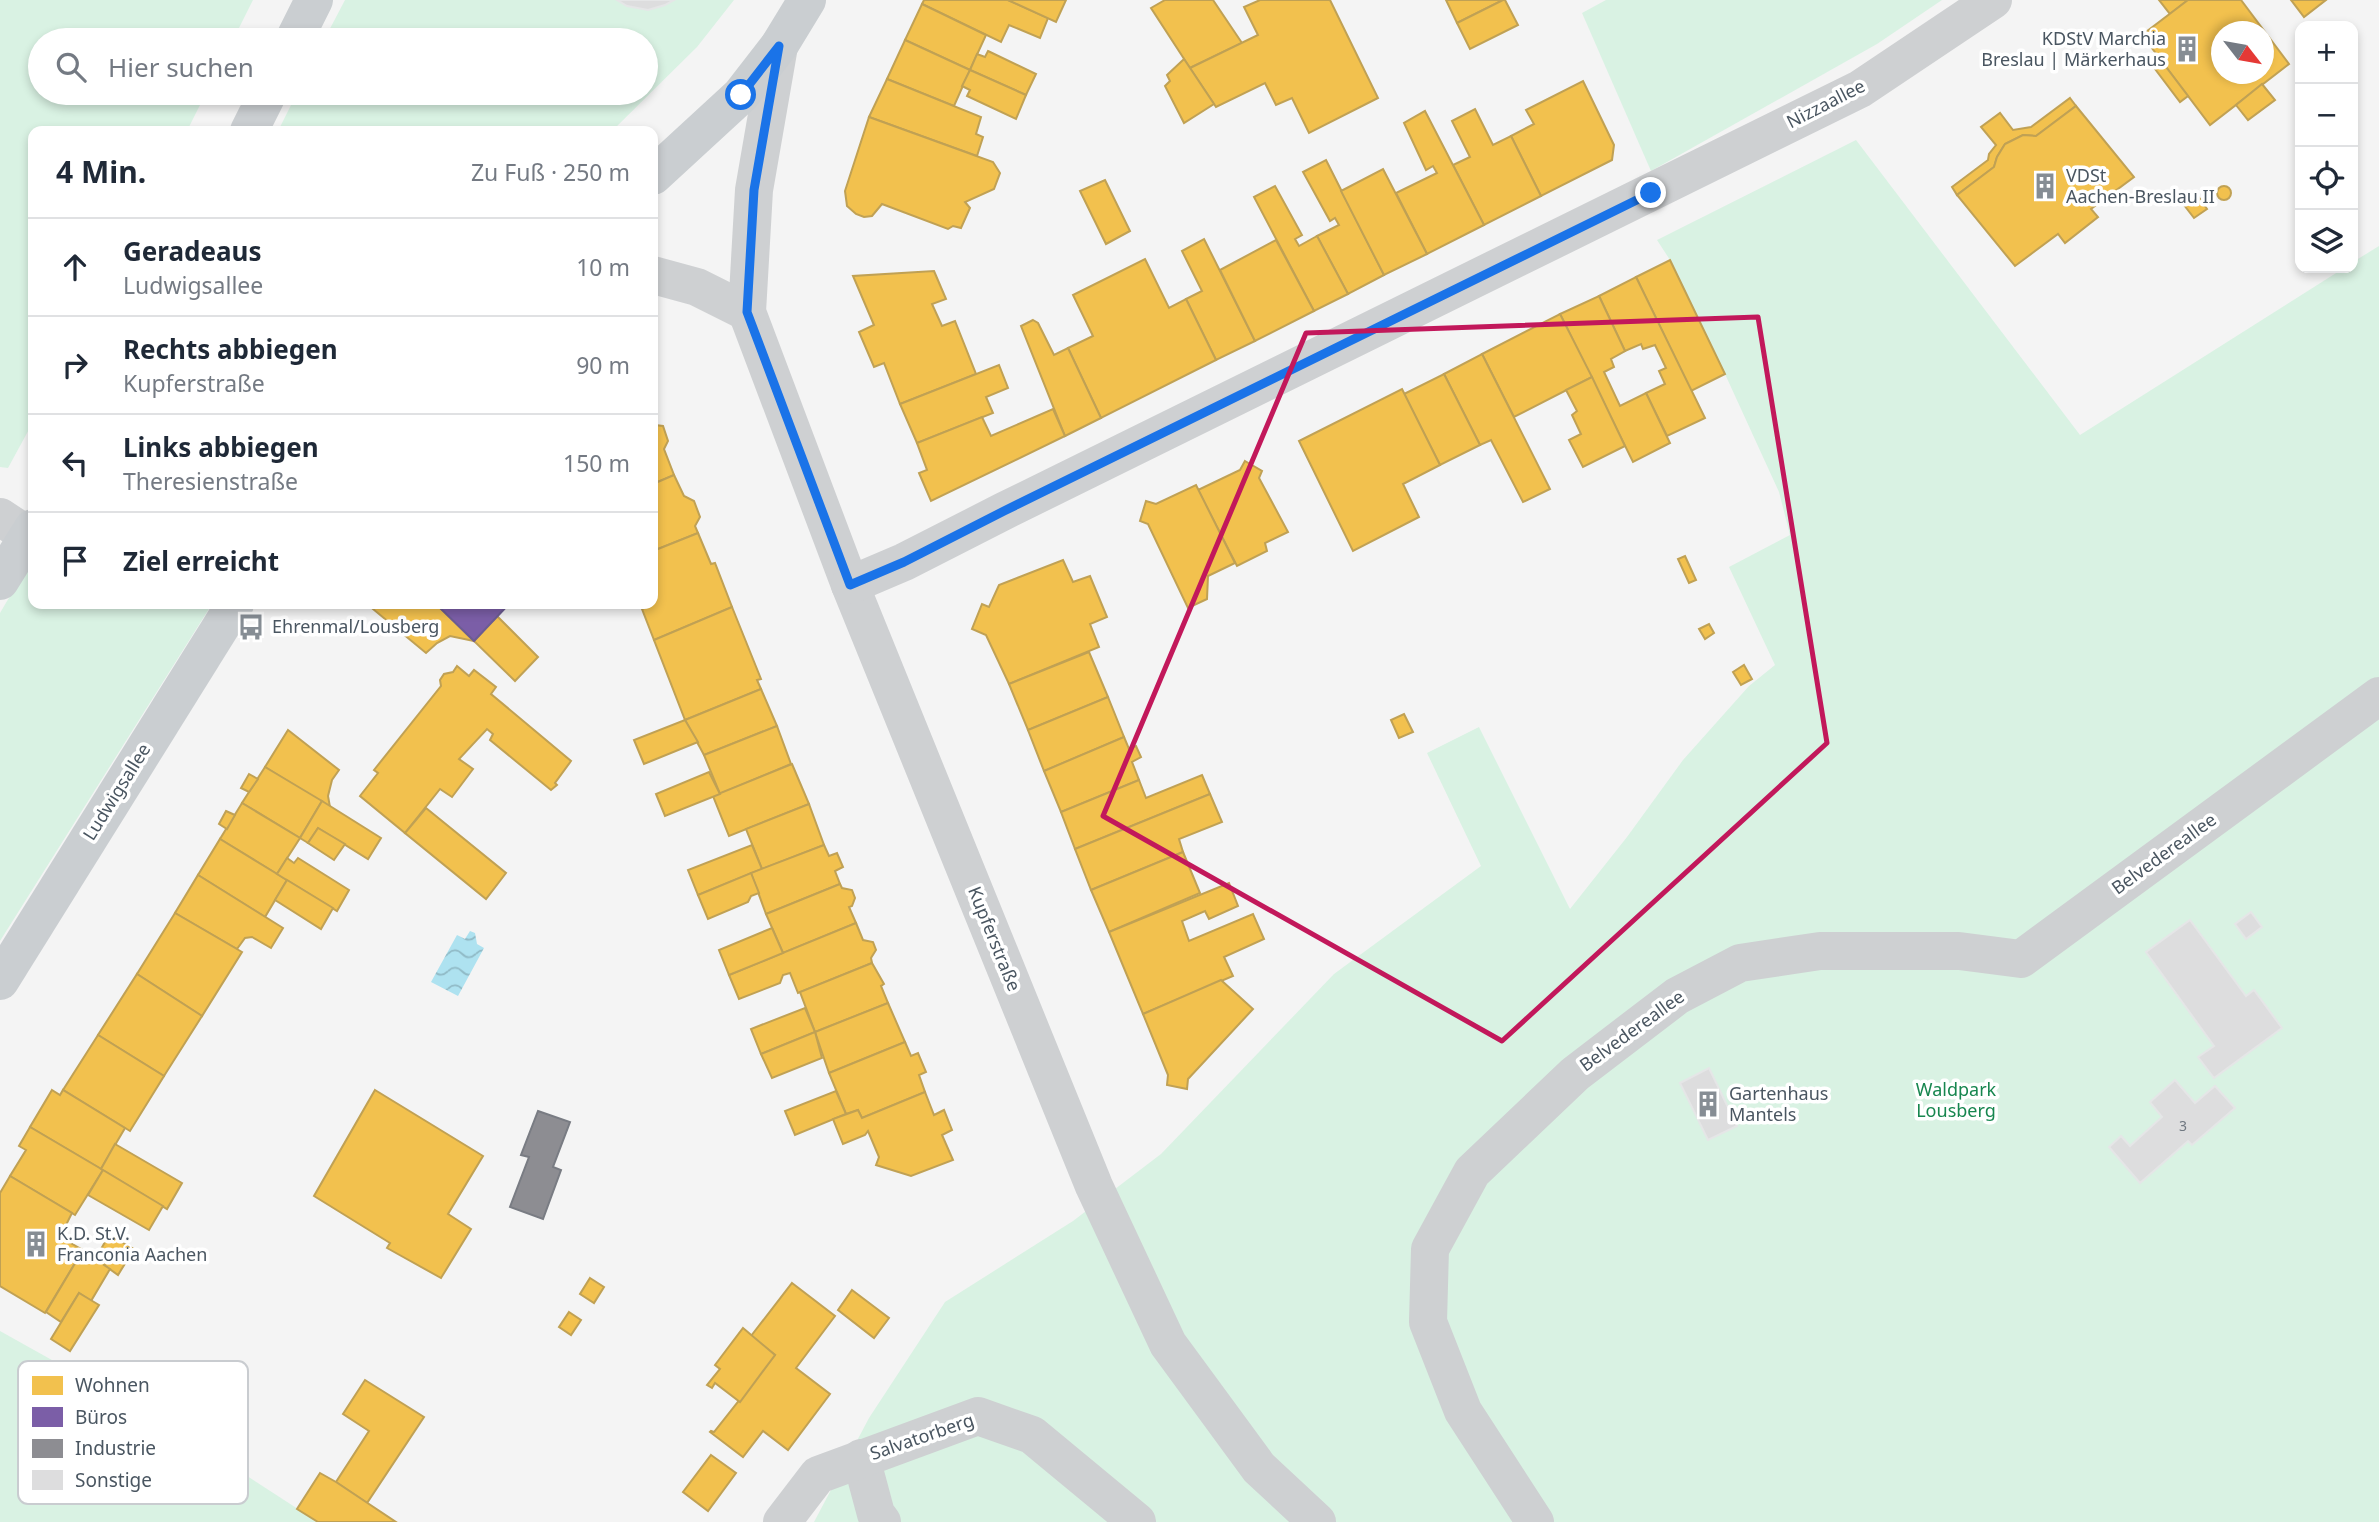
<!DOCTYPE html>
<html lang="de">
<meta charset="utf-8">
<style>
:root{--surface:#fff;--page:#f2f2f3;--text:#1f2937;--muted:#747a83;--line:#e0e1e3}
body{margin:0;font-family:"Noto Sans",sans-serif;background:var(--page);color:var(--text)}
.controls{position:absolute;right:21px;top:21px;display:grid;overflow:hidden;border-radius:14px;box-shadow:0 4px 10px #0003}
.controls button{width:63px;height:63px;display:grid;place-items:center;padding:0;border:0;border-bottom:2px solid var(--line);background:var(--surface);color:var(--text);font:35px sans-serif}
.compass{position:absolute;left:2211px;top:21px;width:63px;height:63px;border-radius:50%;background:var(--surface);box-shadow:0 4px 10px #0003;rotate:121deg}
.stop{position:absolute;width:21px;height:21px;margin:-16px;border:5px solid #1a73e8;border-radius:50%;background:#fff}
.stop.end{background:#1a73e8;border-color:#fff;box-shadow:0 2px 7px #0008}
.list{margin:0;padding:0;list-style:none}
h2{display:flex;justify-content:space-between;align-items:center;height:91px;margin:0;padding:0 28px;font-size:30px}
h2 small{font-size:23px;font-weight:400;color:var(--muted)}
.list li{display:grid;grid-template-columns:46px 1fr auto;gap:21px;align-items:center;box-sizing:border-box;height:98px;padding:0 28px;border-top:2px solid var(--line)}
.list b{display:block;font-size:26px;white-space:nowrap}
.list p{margin:0;font-size:23px;white-space:nowrap;color:var(--muted)}
.list em{font-size:23px;font-style:normal;color:var(--muted)}
.icon{flex:none;width:38px;height:38px;fill:none;stroke:currentColor;stroke-width:2;stroke-linecap:round;stroke-linejoin:round}
.map{position:relative;flex:none;width:2379px;height:1522px;overflow:hidden}
.search{position:absolute;background:var(--surface);box-shadow:0 4px 10px #0003;left:28px;top:28px;width:630px;height:77px;display:flex;align-items:center;gap:18px;box-sizing:border-box;padding:0 24px;border-radius:38px;color:var(--muted);font-size:26px}
.panel{position:absolute;background:var(--surface);box-shadow:0 4px 10px #0003;left:28px;top:126px;width:630px;height:483px;border-radius:14px}
.map>svg:first-child{display:block}
.park{fill:#d9f2e3}
.water{fill:url(#water-waves)}
.homes{fill:#f2c14e;stroke:#c0a154;stroke-width:2;fill-rule:evenodd}
.offices{fill:#7b5ea7;stroke:#6c5c92;stroke-width:2}
.industry{fill:#8d8d92;stroke:#797c83;stroke-width:2}
.building{fill:#ddddde;stroke:#e5e6e7;stroke-width:2}
.lines{fill:none;stroke-linecap:round;stroke-linejoin:round}
.minor{stroke:#ced0d2;stroke-width:38}
.major{stroke:#caced1;stroke-width:38}
.route{stroke:#1a73e8;stroke-width:9}
.marked{fill:none;stroke:#c2185b;stroke-width:5;stroke-linejoin:round}
.labels{text-anchor:middle;stroke-width:7;stroke-linejoin:round;paint-order:stroke}
.number-label{font-size:14px;fill:#707881}
.poi-label{font-size:18px;fill:#4a5661;stroke:#fff;text-anchor:start}
.street-label{font-size:18px;fill:#4a5661;stroke:#fff}
.park-label{font-size:18px;fill:#17864f;stroke:#fff}
.key{fill:#fff;stroke:#c9ccd0;stroke-width:2}
.key-label{font-size:19px;fill:#4a5661}
</style>
<div class="map">
<svg width="2379" height="1522" viewBox="0 0 2379 1522">
<defs>
<pattern id="water-waves" width="16" height="10" patternUnits="userSpaceOnUse" patternTransform="scale(1.75)"><rect width="16" height="10" fill="#aee2f0"/><path d="M0 5q4-4 8 0t8 0" fill="none" stroke="#90bac6"/></pattern>
</defs>
<rect width="100%" height="100%" fill="#f4f4f4"/>
<g class="park">
<path d="M0 0H253L233 40H40V93H206L187 131H33V422L8 468 0 467Z"/>
<path d="M345 0H734L697 47 612 131H278L297 93H646V40H324Z"/>
<path d="M1606 0H1942L1877 44 1651 171 1582 13Z"/>
<path d="M1856 140 2080 435 2344 268H2353V262L2379 246V1522H814L869 1418 945 1302 1073 1221 1161 1154 1334 974 1481 866 1427 753 1479 727 1570 909 1627 837 1683 760 1749 686 1775 665 1729 567 1790 535 1779 492 1725 374 1670 260 1657 240Z"/>
<path d="M33 557V604H212L0 941V613Z"/>
<path d="M0 1331 170 1426 318 1522H0Z"/>
</g>
<path class="water" d="M470 931 475 933 477 944 484 948 458 996 431 982 457 935 465 939Z"/>
<g class="homes">
<path d="M924 0H1008L1048 18 1040 38 1009 25 1001 42 922 4Z"/>
<path d="M1008 0H1066L1056 22Z"/>
<path d="M1165 0H1213L1242 43 1190 68 1151 8Z"/>
<path d="M1260 0H1330L1378 98 1309 133 1292 98 1276 105 1265 83 1216 107 1190 68 1258 35 1244 7Z"/>
<path d="M1446 0H1503L1457 23Z"/>
<path d="M1503 0H1505L1518 25 1470 49 1457 23Z"/>
<path d="M2159 0H2188L2170 14Z"/>
<path d="M2188 0H2241L2289 64 2210 125 2142 35ZM2222 32H2264V74H2222Z"/>
<path d="M2291 0H2326L2304 17Z"/>
<path d="M922 4 986 35 970 70 905 40Z"/>
<path d="M905 40 970 70 954 106 887 79Z"/>
<path d="M988 51 1036 74 1026 95 970 70 977 54 985 57Z"/>
<path d="M1184 59 1214 104 1184 123 1165 86 1170 81 1167 75Z"/>
<path d="M2163 63 2188 96 2180 102 2155 69Z"/>
<path d="M970 70 1026 95 1016 119 967 96 970 90 962 86Z"/>
<path d="M887 79 981 117 976 134 983 137 977 156 869 117Z"/>
<path d="M1583 81 1614 145 1612 160 1541 196 1511 136 1534 124 1526 110Z"/>
<path d="M2262 84 2275 100 2248 120 2236 105Z"/>
<path d="M2070 98 2076 106 2036 136 2023 135 2005 144 1997 157 1994 167 1957 195 1952 187 1988 160 1989 154 1996 145 1981 127 2000 113 2013 130 2031 127Z"/>
<path d="M2076 106 2134 177 2091 209 2098 217 2065 243 2058 234 2015 266 1957 195 1994 167 1997 157 2005 144 2023 135 2036 136Z"/>
<path d="M1475 109 1493 145 1511 136 1541 196 1484 225 1453 165 1470 157 1452 121Z"/>
<path d="M1425 111 1484 225 1427 254 1396 193 1437 173 1433 166 1426 170 1404 123Z"/>
<path d="M869 117 993 162 1000 173 994 189 965 202 970 208 961 228 953 226 948 229 882 204 872 216 864 217 856 214 847 206 845 191Z"/>
<path d="M1326 160 1384 275 1348 294 1317 236 1339 225 1335 218 1330 221 1303 172Z"/>
<path d="M1383 169 1427 254 1384 275 1341 191Z"/>
<path d="M1105 180 1130 231 1106 244 1080 191Z"/>
<circle cx="2224" cy="193" r="7"/>
<path d="M1275 186 1302 235 1295 239 1299 246 1317 236 1348 294 1314 311 1254 197Z"/>
<path d="M2198 196 2207 209 2194 218 2184 205Z"/>
<path d="M1204 239 1255 341 1216 360 1186 299 1202 291 1182 251Z"/>
<path d="M1276 240 1314 311 1255 341 1220 270Z"/>
<path d="M1145 259 1169 308 1186 299 1216 360 1101 418 1068 348 1093 336 1073 295Z"/>
<path d="M1670 260 1725 374 1691 391 1636 277Z"/>
<path d="M934 271 946 299 932 304 942 326 955 321 976 374 900 404 884 363 874 367 859 332 874 325 853 276Z"/>
<path d="M1636 277 1705 418 1667 436 1646 393 1665 384 1659 371 1666 368 1655 345 1643 349 1641 344 1625 351 1599 296Z"/>
<path d="M1599 296 1625 351 1611 359 1614 367 1604 372 1620 406 1646 393 1670 443 1633 462 1560 314Z"/>
<path d="M1560 314 1592 377 1514 417 1482 354Z"/>
<path d="M1033 320 1038 323 1054 355 1068 348 1101 418 1065 436 1021 326Z"/>
<path d="M1482 354 1550 489 1523 502 1491 440 1480 445 1444 374Z"/>
<path d="M999 365 1008 388 986 397 993 413 917 443 900 404Z"/>
<path d="M1444 374 1480 445 1440 465 1404 394Z"/>
<path d="M1592 377 1625 446 1583 467 1569 440 1581 434 1572 415 1577 411 1566 390Z"/>
<path d="M1402 389 1440 465 1403 484 1419 517 1353 551 1299 441Z"/>
<path d="M1053 409 1065 436 931 501 919 473 927 470 917 443 982 417 991 436Z"/>
<path d="M653 420 655 425 663 426 668 441 664 449 674 475 653 484Z"/>
<path d="M1245 461 1262 471 1259 478 1288 532 1265 543 1267 551 1237 566 1198 490 1240 470Z"/>
<path d="M674 475 684 496 694 501 700 517 695 526 698 533 653 551V484Z"/>
<path d="M1196 485 1235 563 1208 576 1207 599 1188 608 1148 524 1140 521 1146 501 1156 504Z"/>
<path d="M698 533 711 564 715 563 732 607 654 640 642 609 653 604V551Z"/>
<path d="M1685 556 1696 580 1689 583 1678 559Z"/>
<path d="M1063 560 1073 582 1090 576 1107 617 1090 624 1099 647 1009 684 986 635 972 629 982 604 989 607 999 585Z"/>
<path d="M367 604H436L474 641 450 636 437 643 426 653Z"/>
<path d="M732 607 761 679 757 680 761 689 685 720 654 640Z"/>
<path d="M497 616 538 657 515 681 474 641Z"/>
<path d="M1709 624 1714 633 1705 639 1699 629Z"/>
<path d="M1089 652 1108 697 1028 730 1009 684Z"/>
<path d="M1744 665 1752 679 1741 685 1733 672Z"/>
<path d="M457 666 469 676 474 670 496 687 491 694 571 761 555 783 557 785 551 790 490 740 493 734 487 729 459 759 473 769 452 797 440 789 405 833 360 796 378 773 374 770 441 686 440 680 444 674 453 672Z"/>
<path d="M761 689 777 726 704 755 685 720Z"/>
<path d="M1108 697 1124 737 1044 771 1028 730Z"/>
<path d="M1404 714 1413 732 1399 738 1391 720Z"/>
<path d="M685 720 698 742 644 764 634 740Z"/>
<path d="M777 726 791 764 720 794 704 755Z"/>
<path d="M288 730 339 770 332 780 328 796 330 807 265 767Z"/>
<path d="M1124 737 1129 749 1136 746 1141 757 1132 762 1139 780 1061 812 1044 771Z"/>
<path d="M792 764 809 804 729 836 713 796Z"/>
<path d="M265 767 322 801 300 838 242 803Z"/>
<path d="M709 772 720 794 665 816 656 794Z"/>
<path d="M249 774 258 779 249 792 241 788Z"/>
<path d="M1202 775 1210 794 1075 849 1061 812 1139 780 1146 798Z"/>
<path d="M1210 794 1222 822 1179 839 1183 852 1091 890 1075 849Z"/>
<path d="M322 801 381 838 368 859 318 828 308 843 300 838Z"/>
<path d="M242 803 300 838 277 874 220 839Z"/>
<path d="M809 804 824 845 762 869 746 829Z"/>
<path d="M426 808 506 873 486 899 405 833Z"/>
<path d="M226 811 235 815 227 829 219 824Z"/>
<path d="M318 828 345 844 334 860 308 843Z"/>
<path d="M220 839 287 880 265 917 198 875Z"/>
<path d="M752 845 762 869 698 895 688 870Z"/>
<path d="M824 845 829 856 837 853 843 867 835 871 840 884 766 914 751 873Z"/>
<path d="M1183 852 1200 893 1109 932 1091 890Z"/>
<path d="M287 858 294 863 298 858 349 890 337 911 277 874Z"/>
<path d="M751 873 759 893 751 896 748 902 708 919 698 895Z"/>
<path d="M198 875 283 928 271 948 252 937 245 938 237 949 175 913Z"/>
<path d="M287 880 333 908 321 929 275 900Z"/>
<path d="M1229 883 1238 906 1209 919 1205 911 1182 921 1189 941 1253 914 1264 939 1224 957 1233 976 1143 1014 1109 932Z"/>
<path d="M840 884 842 888 852 890 855 898 852 906 849 907 856 923 783 953 766 914Z"/>
<path d="M175 913 242 952 202 1016 137 974Z"/>
<path d="M856 923 863 940 873 942 876 950 871 958 872 963 798 993 790 973 783 975 780 983 739 999 729 975Z"/>
<path d="M772 928 783 953 729 975 719 950Z"/>
<path d="M872 963 884 984 881 986 888 1003 815 1032 800 992Z"/>
<path d="M137 974 202 1016 164 1076 98 1035Z"/>
<path d="M1221 980 1253 1009 1188 1079 1187 1089 1167 1085 1168 1075 1143 1014Z"/>
<path d="M888 1003 905 1042 829 1073 815 1032Z"/>
<path d="M805 1008 815 1032 761 1054 751 1029Z"/>
<path d="M815 1032 822 1058 772 1078 761 1054Z"/>
<path d="M98 1035 164 1076 130 1131 63 1090Z"/>
<path d="M905 1042 911 1056 918 1053 926 1072 919 1075 925 1092 862 1118 858 1110 846 1114 829 1073Z"/>
<path d="M52 1090 60 1095 63 1090 125 1128 101 1169 30 1127Z"/>
<path d="M375 1090 483 1156 448 1214 471 1229 441 1278 387 1248 390 1243 314 1196Z"/>
<path d="M836 1091 846 1114 795 1135 785 1111Z"/>
<path d="M925 1092 934 1115 944 1110 952 1130 942 1135 953 1160 911 1176 876 1165 879 1157 868 1131 865 1135 843 1144 833 1119 858 1110 862 1118Z"/>
<path d="M30 1127 103 1170 75 1215 10 1176 26 1150 19 1146Z"/>
<path d="M115 1144 182 1183 167 1209 101 1169Z"/>
<path d="M103 1170 163 1206 149 1230 88 1195Z"/>
<path d="M10 1176 72 1213 60 1237 83 1250 45 1313 0 1286V1193Z"/>
<path d="M109 1235 134 1249 118 1275 104 1265 106 1262 97 1256Z"/>
<path d="M83 1250 87 1255 89 1252 106 1262 104 1265 110 1269 91 1301 79 1293 61 1322 46 1312Z"/>
<path d="M590 1278 604 1287 594 1303 580 1294Z"/>
<path d="M792 1283 835 1316 796 1368 830 1394 788 1450 763 1431 743 1457 710 1432 711 1431 714 1432 775 1355 751 1336Z"/>
<path d="M852 1290 889 1318 874 1338 838 1310Z"/>
<path d="M79 1293 99 1305 70 1351 51 1339Z"/>
<path d="M569 1312 581 1320 571 1335 559 1327Z"/>
<path d="M743 1328 775 1355 740 1402 715 1383 712 1388 707 1385 720 1369 715 1365Z"/>
<path d="M365 1380 424 1417 367 1503 336 1482 369 1431 343 1414Z"/>
<path d="M711 1455 736 1473 708 1511 683 1492Z"/>
<path d="M320 1473 336 1482 396 1522H318L297 1509Z"/>
</g>
<path class="offices" d="M436 604H509L474 641Z"/>
<path class="industry" d="M538 1111 570 1122 553 1167 561 1170 543 1219 510 1207 529 1157 521 1155Z"/>
<g class="building">
<path d="M617 0H674L665 5 648 10 627 6Z"/>
<path d="M2251 912 2262 927 2246 939 2235 924Z"/>
<path d="M2190 920 2246 996 2254 990 2282 1028 2214 1078 2198 1057 2214 1046 2146 952Z"/>
<path d="M1709 1068 1737 1126 1708 1140 1680 1083Z"/>
<path d="M2175 1080 2195 1103 2215 1086 2235 1108 2192 1145 2188 1141 2140 1183 2109 1147 2121 1136 2130 1146 2162 1117 2150 1102Z"/>
</g>
<g class="lines">
<g class="minor">
<path d="M779 46 754 190 747 312 850 585 1094 1186 1168 1344 1259 1468 1317 1522"/>
<path d="M653 275 697 287 747 312"/>
<path d="M0 517 29 536"/>
<path d="M850 585 904 562 1004 511 1860 89 1993 0"/>
<path d="M861 1458 876 1514 882 1522"/>
<path d="M782 1522 818 1475 978 1416 1032 1435 1137 1522"/>
<path d="M1535 1522 1463 1411 1428 1322 1430 1249 1472 1172 1575 1074 1677 996 1740 963 1820 951H1959L2021 959 2379 696"/>
</g>
<g class="major">
<path d="M294 40 314 0"/>
<path d="M249 131 268 93"/>
<path d="M653 176 741 95 779 46 807 0"/>
<path d="M0 581 33 528"/>
<path d="M0 981 235 604"/>
</g>
</g>
<g class="lines">
<path class="route" d="M741 95 779 46 754 190 747 312 850 585 904 562 1004 511 1651 193"/>
</g>
<path class="marked" d="M1758 317 1827 743 1502 1041 1103 816 1306 333Z"/>
<defs>
<g id="building-bare" transform="scale(2.1)"><path d="M-4-6H4V6H1V3H-1V6H-4ZM-2.5-4.3h1.7v1.8h-1.7ZM.8-4.3h1.7v1.8H.8ZM-2.5-1h1.7V.8h-1.7ZM.8-1h1.7V.8H.8Z" fill="#868d94" stroke="#fff" stroke-width="2.5" paint-order="stroke"/></g>
<g id="bus-bare" transform="scale(2.1)"><path d="M-5-6H5V4H4V6H2V4H-2V6H-4V4H-5ZM-3.5-4V0h7V-4ZM-3.5 1.2v1.5H-2V1.2ZM2 1.2v1.5H3.5V1.2Z" fill="#868d94" stroke="#fff" stroke-width="2.5" paint-order="stroke"/></g>
</defs>
<g fill-rule="evenodd">
<use href="#building-bare" x="2187" y="49"/>
<use href="#building-bare" x="2045" y="186"/>
<use href="#bus-bare" x="251" y="627"/>
<use href="#building-bare" x="1708" y="1104"/>
<use href="#building-bare" x="36" y="1244"/>
</g>
<g class="labels">
<g class="number-label">
<text x="2183" y="1131">3</text>
</g>
<g class="poi-label">
<text x="2166" y="45" text-anchor="end">KDStV Marchia<tspan x="2166" dy="21">Breslau | Märkerhaus</tspan></text>
<text x="2066" y="182">VDSt<tspan x="2066" dy="21">Aachen-Breslau II</tspan></text>
<text x="272" y="633">Ehrenmal/Lousberg</text>
<text x="1729" y="1100">Gartenhaus<tspan x="1729" dy="21">Mantels</tspan></text>
<text x="57" y="1240">K.D. St.V.<tspan x="57" dy="21">Franconia Aachen</tspan></text>
</g>
<g class="street-label">
<text transform="translate(1826 104) rotate(-27)" y="6">Nizzaallee</text>
<text transform="translate(117 792) rotate(-58)" y="6">Ludwigsallee</text>
<text transform="translate(2164 854) rotate(-36)" y="6">Belvedereallee</text>
<text transform="translate(994 939) rotate(68)" y="6">Kupferstraße</text>
<text transform="translate(1632 1031) rotate(-36)" y="6">Belvedereallee</text>
<text transform="translate(922 1437) rotate(-19)" y="6">Salvatorberg</text>
</g>
<g class="park-label">
<text x="1956" y="1096">Waldpark<tspan x="1956" dy="21">Lousberg</tspan></text>
</g>
</g>
<rect x="18" y="1361" width="230" height="143" rx="10" class="key"/>
<rect x="32" y="1376" width="31" height="19" fill="#f2c14e"/>
<rect x="32" y="1407" width="31" height="20" fill="#7b5ea7"/>
<rect x="32" y="1439" width="31" height="19" fill="#8d8d92"/>
<rect x="32" y="1470" width="31" height="20" fill="#ddddde"/>
<g class="key-label">
<text x="75" y="1392">Wohnen</text>
<text x="75" y="1424">Büros</text>
<text x="75" y="1455">Industrie</text>
<text x="75" y="1487">Sonstige</text>
</g>
</svg>
<div class="controls">
<button>+</button>
<button>−</button>
<button><svg class="icon" aria-label="locate" viewBox="0 0 24 24"><circle cx="12" cy="12" r="6"/><path d="M12 2v4M12 18v4M2 12h4M18 12h4"/></svg></button>
<button><svg class="icon" aria-label="layers" viewBox="0 0 24 24"><path d="M12 4l9 5-9 5-9-5zM3 14l9 5 9-5"/></svg></button>
</div>
<svg class="compass" viewBox="-18 -18 36 36"><path d="M0-13l5 13h-10z" fill="#e53935"/><path d="M0 13l5-13h-10z" fill="#747a83"/></svg>
<div class="stop" style="left:741px;top:95px"></div>
<div class="stop end" style="left:1651px;top:193px"></div>
<div class="search"><svg class="icon" aria-label="search" viewBox="0 0 24 24"><circle cx="10" cy="10" r="6"/><path d="M15 15l6 6"/></svg>Hier suchen</div>
<section class="panel">
<h2>4 Min.<small>Zu Fuß · 250 m</small></h2>
<ul class="list">
<li><svg class="icon" aria-label="ahead" viewBox="0 0 24 24"><path d="M12 20V5M6 11l6-6 6 6"/></svg><div><b>Geradeaus</b><p>Ludwigsallee</p></div><em>10 m</em></li>
<li><svg class="icon" aria-label="right" viewBox="0 0 24 24"><path d="M7 20v-9h11M14 6l5 5-5 5"/></svg><div><b>Rechts abbiegen</b><p>Kupferstraße</p></div><em>90 m</em></li>
<li><svg class="icon" aria-label="left" viewBox="0 0 24 24"><path d="M17 20v-9H6M10 6l-5 5 5 5"/></svg><div><b>Links abbiegen</b><p>Theresienstraße</p></div><em>150 m</em></li>
<li><svg class="icon" aria-label="arrive" viewBox="0 0 24 24"><path d="M6 21V4h12l-3 4 3 4H6"/></svg><div><b>Ziel erreicht</b></div></li>
</ul>
</section>
</div>
